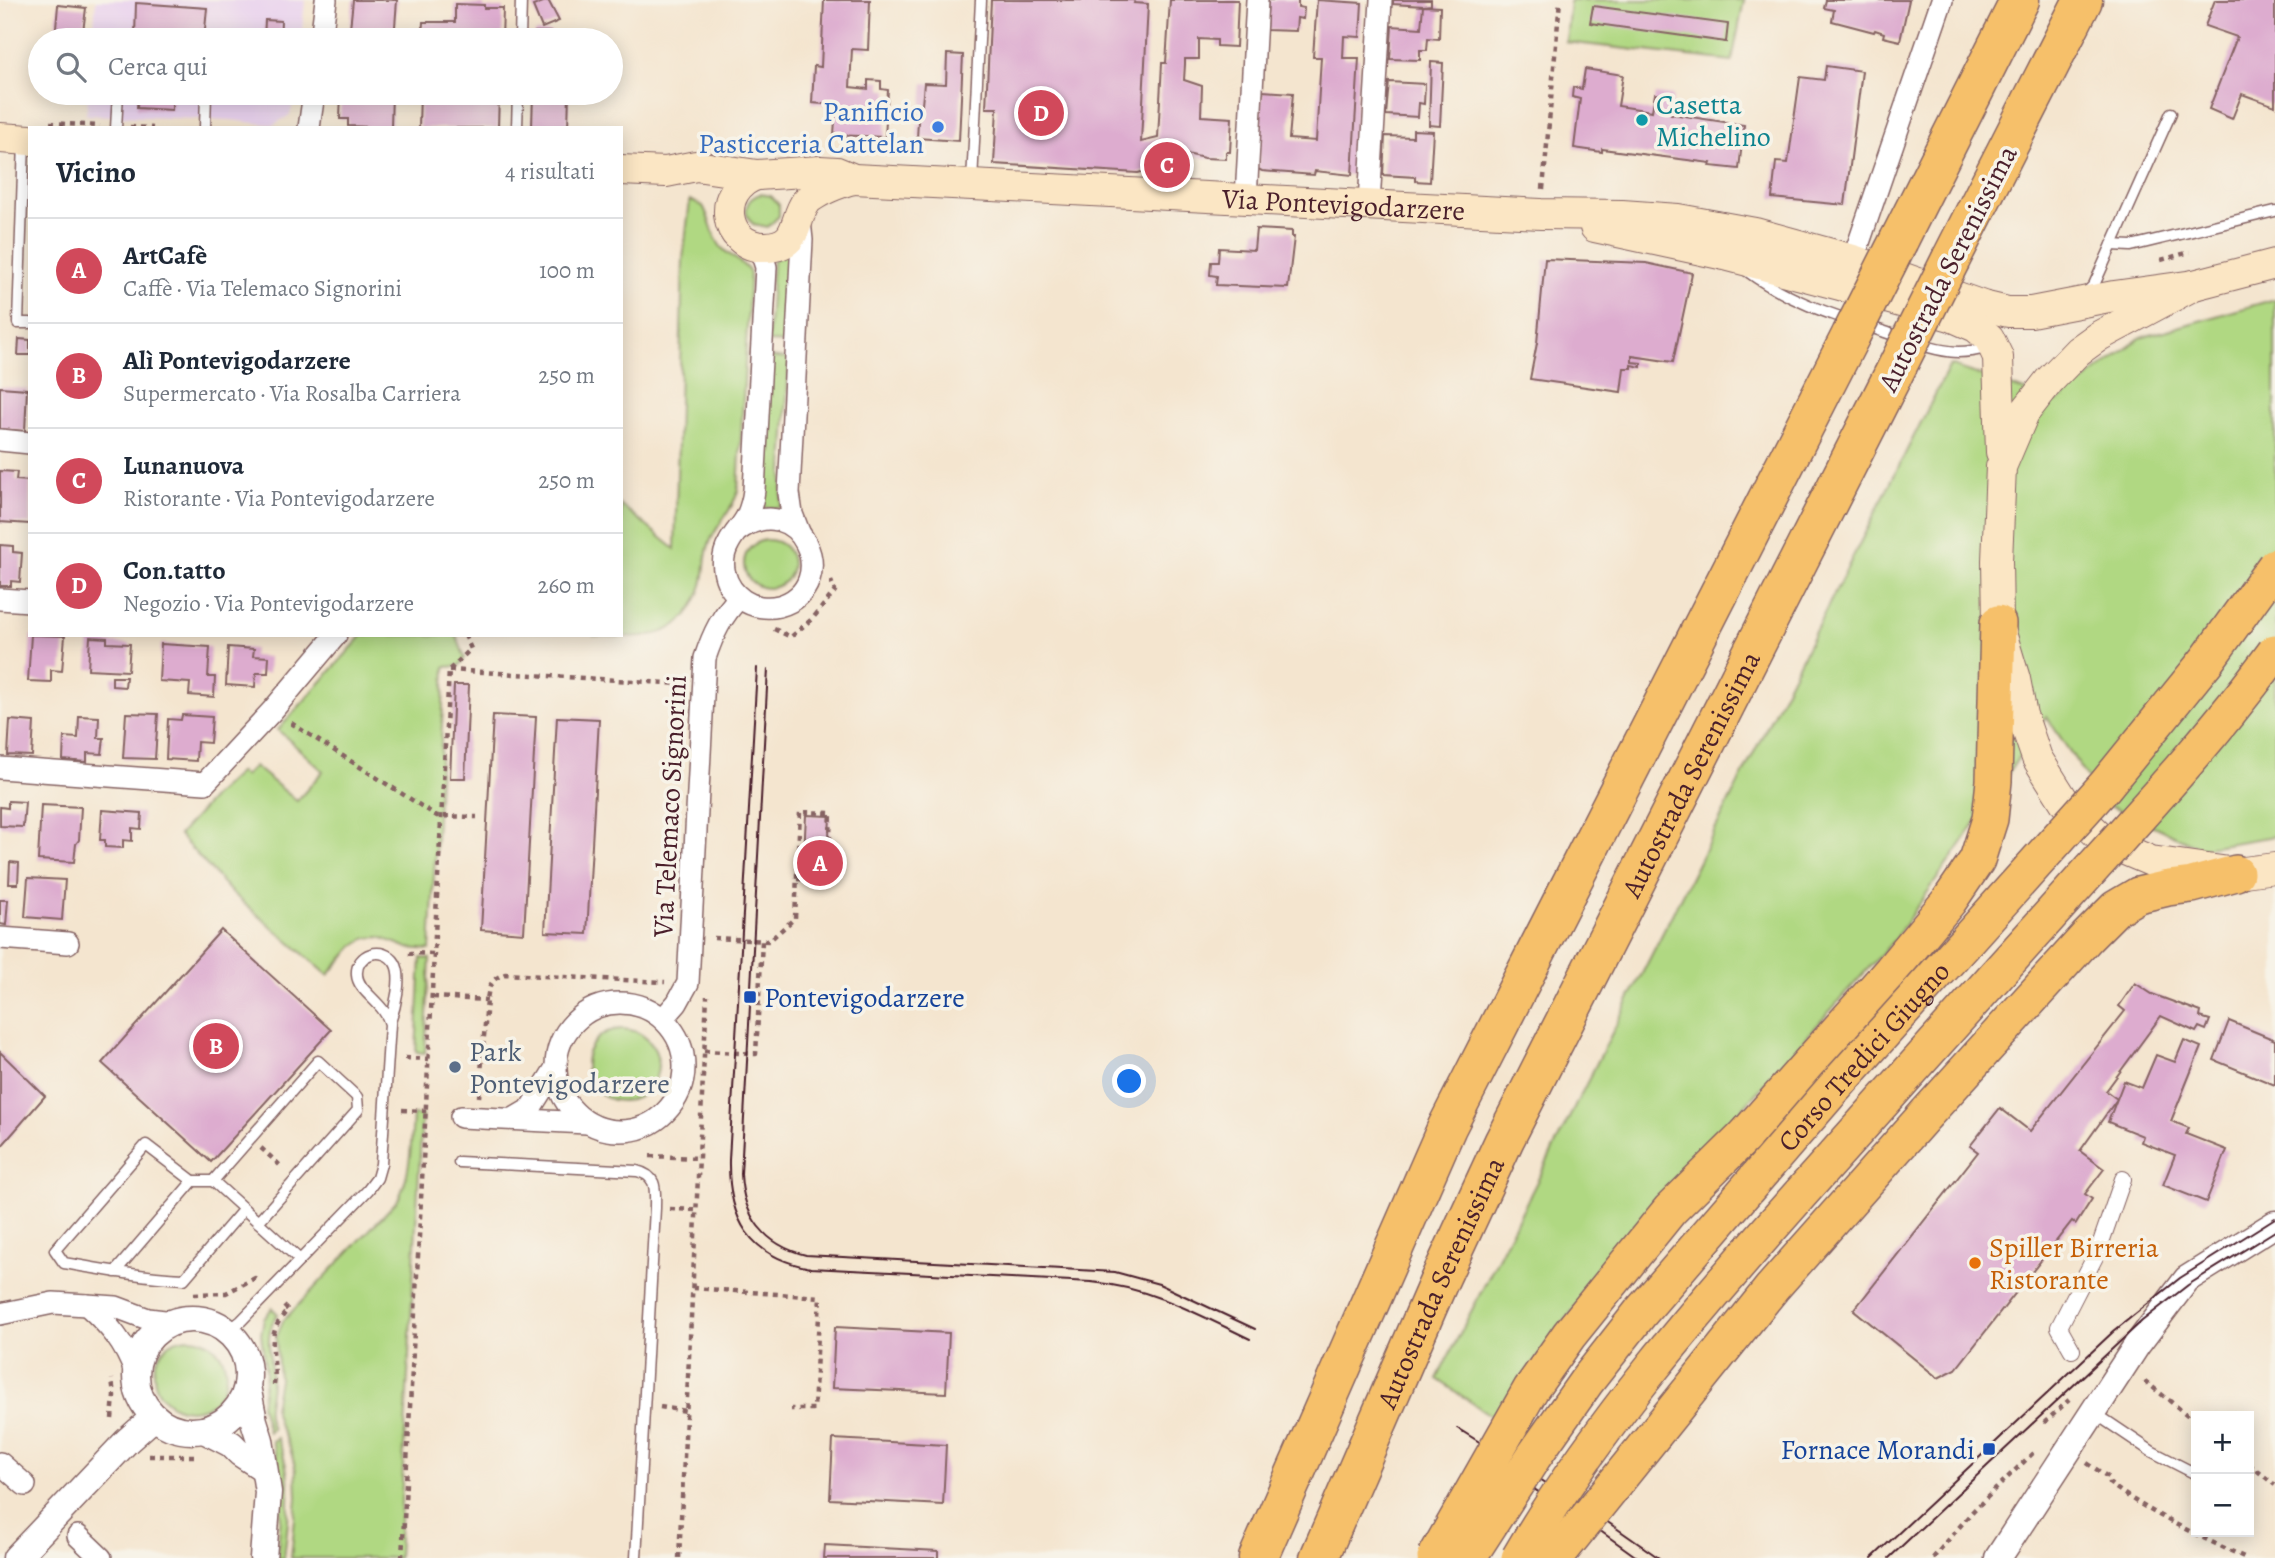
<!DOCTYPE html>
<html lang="it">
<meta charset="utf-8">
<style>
:root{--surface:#fff;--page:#f6f6f7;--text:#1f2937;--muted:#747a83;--line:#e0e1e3;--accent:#d1495b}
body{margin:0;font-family:Alegreya,serif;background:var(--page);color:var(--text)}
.controls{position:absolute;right:21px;bottom:21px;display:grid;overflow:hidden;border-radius:0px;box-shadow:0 4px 18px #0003}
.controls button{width:63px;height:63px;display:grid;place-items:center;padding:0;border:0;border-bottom:2px solid var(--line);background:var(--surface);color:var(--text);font:35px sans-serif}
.you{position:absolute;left:1130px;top:1082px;width:24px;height:24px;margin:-18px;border:5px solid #fff;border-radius:50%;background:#1a73e8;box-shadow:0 0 0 10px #1a73e833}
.badge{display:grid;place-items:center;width:46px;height:46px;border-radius:50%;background:var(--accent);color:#fff;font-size:23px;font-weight:700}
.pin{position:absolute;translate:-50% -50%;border:4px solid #fff;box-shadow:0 2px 7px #0006}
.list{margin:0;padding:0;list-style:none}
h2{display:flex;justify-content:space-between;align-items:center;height:91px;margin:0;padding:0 28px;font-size:30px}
h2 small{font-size:23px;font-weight:400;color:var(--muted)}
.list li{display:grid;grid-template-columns:46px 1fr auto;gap:21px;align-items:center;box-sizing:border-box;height:105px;padding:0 28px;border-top:2px solid var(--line)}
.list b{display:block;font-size:26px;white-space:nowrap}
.list p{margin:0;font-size:23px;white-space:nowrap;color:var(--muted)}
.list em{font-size:23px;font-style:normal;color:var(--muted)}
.icon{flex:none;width:38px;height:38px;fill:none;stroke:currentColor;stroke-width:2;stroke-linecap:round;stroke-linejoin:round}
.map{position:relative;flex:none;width:2275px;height:1558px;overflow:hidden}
.search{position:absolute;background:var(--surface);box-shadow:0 4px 18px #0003;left:28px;top:28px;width:595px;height:77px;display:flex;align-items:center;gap:18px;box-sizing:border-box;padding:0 24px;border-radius:38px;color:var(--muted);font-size:26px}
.panel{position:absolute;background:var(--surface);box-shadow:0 4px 18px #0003;left:28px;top:126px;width:595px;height:511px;border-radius:0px}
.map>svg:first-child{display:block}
.built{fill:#e9d2ee}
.green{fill:#b0d882;stroke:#7d7c56;stroke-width:2}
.building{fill:#ddaccf}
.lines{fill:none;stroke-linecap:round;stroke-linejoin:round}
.service-casing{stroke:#866464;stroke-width:13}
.pedestrian-casing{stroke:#866464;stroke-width:18}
.minor-casing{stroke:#866464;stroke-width:24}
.tertiary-casing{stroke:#866464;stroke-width:29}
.secondary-casing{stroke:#866464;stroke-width:32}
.trunk-casing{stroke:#866464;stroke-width:38}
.motorway-casing{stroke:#866464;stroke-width:41}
.path{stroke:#866464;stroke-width:4.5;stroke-dasharray:5 5;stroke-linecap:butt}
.service{stroke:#fff;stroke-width:10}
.pedestrian{stroke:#fff;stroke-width:16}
.minor{stroke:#fff;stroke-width:21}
.tertiary{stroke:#fff;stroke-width:26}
.secondary{stroke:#fbe6c4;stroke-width:30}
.trunk{stroke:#f6c06b;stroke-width:35}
.motorway{stroke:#f6c06b;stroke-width:38}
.tram{stroke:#4a1f2b;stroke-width:2}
.trunk-bridge-casing{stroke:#866464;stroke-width:38;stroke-linecap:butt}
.motorway-bridge-casing{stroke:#866464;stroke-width:41;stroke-linecap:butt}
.trunk-bridge{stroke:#f6c06b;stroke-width:35}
.motorway-bridge{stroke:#f6c06b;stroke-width:38}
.culture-dot{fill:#0f9aa8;stroke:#f7f3e8;stroke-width:2.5}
.shop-dot{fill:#3f7fe0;stroke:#f7f3e8;stroke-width:2.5}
.transit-dot{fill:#1a4fb4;stroke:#f7f3e8;stroke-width:2.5}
.service-dot{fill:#5c6f8a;stroke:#f7f3e8;stroke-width:2.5}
.food-dot{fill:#e8710a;stroke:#f7f3e8;stroke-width:2.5}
.labels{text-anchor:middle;stroke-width:7;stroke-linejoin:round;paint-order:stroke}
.culture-label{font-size:28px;fill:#0d838f;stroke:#f7f3e8;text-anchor:start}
.shop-label{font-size:28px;fill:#366cbe;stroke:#f7f3e8;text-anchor:end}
.street-label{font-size:28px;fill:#4a1f2b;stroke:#f7f3e8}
.transit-label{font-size:28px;fill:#164399;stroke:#f7f3e8;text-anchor:start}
.service-label{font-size:28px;fill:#4e5e75;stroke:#f7f3e8;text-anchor:start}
.food-label{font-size:28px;fill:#c56008;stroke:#f7f3e8;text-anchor:start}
</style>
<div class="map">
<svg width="2275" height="1558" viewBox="0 0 2275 1558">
<rect width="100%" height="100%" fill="#f7f3e8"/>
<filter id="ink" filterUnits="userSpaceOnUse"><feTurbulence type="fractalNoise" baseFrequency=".0143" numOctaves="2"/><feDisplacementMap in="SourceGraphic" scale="14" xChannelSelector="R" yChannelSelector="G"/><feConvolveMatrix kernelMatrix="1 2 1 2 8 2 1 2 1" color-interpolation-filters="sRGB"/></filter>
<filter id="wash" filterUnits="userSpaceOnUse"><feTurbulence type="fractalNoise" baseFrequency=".00686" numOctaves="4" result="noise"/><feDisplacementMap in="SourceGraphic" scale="28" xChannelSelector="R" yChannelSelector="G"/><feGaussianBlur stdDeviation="1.57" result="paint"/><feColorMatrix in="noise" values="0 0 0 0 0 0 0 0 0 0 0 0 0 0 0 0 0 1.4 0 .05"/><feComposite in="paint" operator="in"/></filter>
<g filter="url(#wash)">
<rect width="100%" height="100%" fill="#f4e5cf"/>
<g class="built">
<path d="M96 0H305L301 40H93Z"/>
<path d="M88 93H296L290 115 273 125 230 120 86 115Z"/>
</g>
<g class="green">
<path d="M1570 0H1744L1732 61 1566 42Z"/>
<path d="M760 194 771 196 779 205V216L768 227 753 224C742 213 745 199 760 194Z"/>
<path d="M690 200 703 206C711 220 711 234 721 247 730 257 743 261 750 273L738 490C733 511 717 523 710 542 704 555 706 571 702 585 684 643 644 638 593 635H621V505L675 549 683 259Z"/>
<path d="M792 251 790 343 768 342 773 260Z"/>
<path d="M2275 299V836L2201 848 2105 804 2046 716 1962 843 1894 940 1631 1232 1493 1417 1437 1379 1950 365 2057 402 2140 338Z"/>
<path d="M767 357 789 359 781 508 759 507Z"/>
<circle cx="768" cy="564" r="24"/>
<path d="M363 635H456L465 658 459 666 445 667 430 950 408 948 380 937 366 938 353 947 328 975 231 892 179 835 213 797 240 772 244 776 254 766 297 801 323 771 278 730Z"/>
<path d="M421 958 430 959 425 1053 416 1052Z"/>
<circle cx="622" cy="1065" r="36"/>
<path d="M413 1115H422L398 1558H291L297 1498 296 1471 290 1448 278 1423 274 1408 279 1379 276 1338 283 1321 398 1200C411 1173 411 1145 413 1115Z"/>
<path d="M272 1308 278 1314C262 1334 272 1357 271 1380 271 1400 263 1408 272 1429L268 1432 261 1405 266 1373 261 1334 264 1319Z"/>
<circle cx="190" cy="1374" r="36"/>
<path d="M277 1438C295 1478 289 1516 284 1558H277C281 1511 287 1488 272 1441Z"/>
</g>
<g id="blocks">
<g class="building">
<path d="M353 0H397L394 40 349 38Z"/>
<path d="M548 0 559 21 542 28 533 6Z"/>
<path d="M824 0H870L868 50 852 49 850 87 868 89V80L881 81V89L888 90 885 137 834 135 836 105 812 103 814 66 821 67Z"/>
<path d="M991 0H1135L1134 3 1148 4 1141 142 1158 138 1162 63H1166L1170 0H1238L1236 47 1217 46V40L1199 39V59H1185V64L1184 80 1202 86 1201 116 1232 118 1230 152H1226V159L1204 158 1178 152 1177 170 1156 168 1138 173 994 164 997 108H986Z"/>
<path d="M1268 0H1298V7L1304 8 1303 19 1297 18 1296 31 1266 30Z"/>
<path d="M1317 0 1362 3 1360 37 1344 36 1343 58H1359L1352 175 1315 171 1314 175 1262 171 1258 169 1261 103 1263 91 1293 93 1289 139 1316 141 1321 57H1313Z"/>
<path d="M1393 0H1431V5L1423 6 1440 7 1439 39 1428 38 1427 50H1420V60L1390 59 1392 26 1421 28 1423 6 1393 4Z"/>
<path d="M1826 0H1909L1900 41 1883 37 1884 33 1875 30 1874 32 1832 21 1834 10 1824 8Z"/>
<path d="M2215 0H2275V106L2242 94 2232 119 2209 109 2237 37 2205 26Z"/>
<path d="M136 3 207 8 204 40H140V37H135Z"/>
<path d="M455 4 484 5V8H503L502 40H422L423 22H455Z"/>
<path d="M58 5 86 8 82 40H55Z"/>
<path d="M1593 6 1728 24 1726 42 1590 23Z"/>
<path d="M265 20 281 21 280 40H264Z"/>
<path d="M535 32H551L554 40H535Z"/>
<path d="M947 54 963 55 959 141 917 138 919 105H922L924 83 946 84Z"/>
<path d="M1431 62 1443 63 1440 126 1429 125Z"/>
<path d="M1826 66 1862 71 1845 205 1772 198 1776 162 1788 163 1800 77 1824 80Z"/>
<path d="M1585 69 1623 75 1618 106 1652 111 1655 94 1673 96 1671 114 1744 125 1739 169 1710 166 1711 163 1602 149V152L1574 148 1580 99 1572 97 1573 87 1582 89Z"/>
<path d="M1389 82 1425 84 1424 104 1419 103 1418 117 1386 115Z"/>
<path d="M138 93H172V110L137 108Z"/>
<path d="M341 93H392L391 128 348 126V119H340Z"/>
<path d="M420 93H499L498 128H419Z"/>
<path d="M533 93H569L568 128H532Z"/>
<path d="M1413 130 1433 131 1430 182 1415 181V177L1383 175 1385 136 1413 137Z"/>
<path d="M1256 229 1292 231V237H1294L1288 288 1216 285 1217 276 1210 275 1211 262H1218L1219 248 1254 250Z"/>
<path d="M1545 259 1646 263 1692 273 1673 362 1632 356V362L1641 363V367L1631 365V368H1624L1621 392 1530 379 1537 343Z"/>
<path d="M19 339 30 340V355H18Z"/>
<path d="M0 387 27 389 25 431 0 429Z"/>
<path d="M0 471 17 472 16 480 30 481V524L0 522Z"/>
<path d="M0 545 13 546V552L22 553 20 582 11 581V586H0Z"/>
<path d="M31 635 65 636 62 671 51 670V682L28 681Z"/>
<path d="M90 637 107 638V643L130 644 128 671 88 669Z"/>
<path d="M161 644 210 647 208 677H215L214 697 189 695 190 683 159 681Z"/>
<path d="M228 647 254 649 253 656 269 657 268 673H256L255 687 226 685Z"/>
<path d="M112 677H126L125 687 112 686Z"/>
<path d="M454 685H469L465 778H450Z"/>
<path d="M126 713 158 714 155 759 123 758Z"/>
<path d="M182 715 212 717 210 743 197 742 196 761 166 759 168 719 181 720Z"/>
<path d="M493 715 536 717 524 933 481 930Z"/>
<path d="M79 716 99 717 98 738H104L102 754 87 753V762L63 760 64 737 78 738Z"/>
<path d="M557 717 599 719 587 934 545 932Z"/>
<path d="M10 720 34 722 32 756 8 755Z"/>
<path d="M8 801 25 802 23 827 0 826V807L8 808Z"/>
<path d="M41 805 81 807 79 840 76 844 74 862 38 860Z"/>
<path d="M102 810 142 813 141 829 132 828V841L123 840V848L105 847V840H100Z"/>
<path d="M806 815 830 816 827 877 803 876Z"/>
<path d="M10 862 19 863 18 884H9Z"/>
<path d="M28 878 65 880 62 920 25 917Z"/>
<path d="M0 900H8L6 925 0 924Z"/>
<path d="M221 930 331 1030 211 1162 102 1063Z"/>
<path d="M2135 983 2152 994 2201 1012 2200 1017 2210 1020 2206 1030 2199 1027 2196 1032 2161 1016 2106 1091 2117 1099 2124 1081 2142 1088 2156 1055 2175 1062 2184 1040 2201 1047 2171 1121 2189 1128 2186 1134 2227 1150 2206 1202 2163 1185 2175 1155 2141 1142 2143 1136 2108 1122 2117 1099 2080 1151 2104 1169 2085 1194 2092 1199 2076 1224 2072 1221 1956 1369 1938 1378 1854 1310 1978 1152 1970 1146 2000 1108 2030 1131 2125 1011 2119 1006Z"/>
<path d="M2229 1021 2275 1040V1085L2214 1060Z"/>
<path d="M0 1052 45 1096 0 1148Z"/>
<path d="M835 1327 949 1333 946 1393 832 1388Z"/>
<path d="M833 1439 946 1445 943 1505 830 1499Z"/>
<path d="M825 1545 938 1551V1558H824Z"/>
</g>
</g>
</g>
<g filter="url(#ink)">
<use href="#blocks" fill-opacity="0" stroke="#866464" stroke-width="2"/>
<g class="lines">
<g class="service-casing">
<g id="service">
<path d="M520 40 521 0"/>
<path d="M116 128 118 93"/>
<path d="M205 128 206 93"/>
<path d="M517 128 518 93"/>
<path d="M24 142 18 323H30"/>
<path d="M972 182 981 0"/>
<path d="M2112 245 2131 246 2275 211"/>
<path d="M1747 271C1789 302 1836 316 1885 332 1908 340 1933 351 1958 352 1969 352 1979 350 1990 347"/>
<path d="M2086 293 2094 285 2171 113"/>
<path d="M459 1162 637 1171C658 1176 655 1190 655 1208L636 1558"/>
<path d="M193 1181H213L300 1260"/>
<path d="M213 1181 318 1061 357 1097 358 1110 258 1222"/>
<path d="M115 1272 193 1181 146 1145 55 1250 64 1263C104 1270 143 1277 184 1279L244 1209"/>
<path d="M227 1332 241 1321 368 1190 377 1178 381 1164 390 1024V1022C395 1008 403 976 395 963 384 945 355 953 357 975 358 992 385 1003 390 1024"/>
<path d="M2093 1412 2151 1451 2196 1474"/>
</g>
</g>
<g class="pedestrian-casing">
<path id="pedestrian" d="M2072 1350 2059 1327 2098 1251 2123 1179"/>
</g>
<g class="minor-casing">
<g id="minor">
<path d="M321 40 326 0"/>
<path d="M309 128 314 93"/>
<path d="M1246 198 1257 0"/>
<path d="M1369 204 1381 0"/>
<path d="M1853 260 1942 0"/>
<path d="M0 440 30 443"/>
<path d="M736 532C799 483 845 587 779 606 767 609 753 607 743 600 724 587 718 562 729 543 734 533 742 526 747 516 751 507 753 499 754 490L766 267 762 255 749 243"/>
<path d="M799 532 792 514 789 493 802 240 800 221"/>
<path d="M0 599 30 601"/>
<path d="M0 768 205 783 272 711 336 635"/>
<path d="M0 938 68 943"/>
<circle cx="620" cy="1067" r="64"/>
<path d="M663 1019 677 1003 688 983 705 658C713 634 722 615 739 598"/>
<path d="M461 1117 587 1123"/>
<path d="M513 1119 530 1109 555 1069"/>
<path d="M0 1314 53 1303 87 1305"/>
<path d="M135 1372C125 1343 109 1325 87 1305L116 1307 148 1319 173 1322"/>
<path d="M0 1463 25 1485"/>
<path d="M78 1536 101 1558"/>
</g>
</g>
<g class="tertiary-casing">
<g id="tertiary">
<circle cx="192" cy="1375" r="56"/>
<path d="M247 1386 254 1421 260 1440 268 1492 263 1558"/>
<path d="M204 1430 231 1444 240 1453 263 1468"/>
<path d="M16 1558 127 1441 154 1417"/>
<path d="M1998 1558 2137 1345 2187 1279 2275 1224"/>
</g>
</g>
<g class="secondary-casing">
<g id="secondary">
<path d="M0 138 30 140"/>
<path id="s1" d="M621 170 666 172 696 166 757 175 820 171 837 172 854 179 1541 214 1622 215 1678 219 1755 233 1853 260 1983 306 2008 312H2031L2114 296 2194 285"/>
<path d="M757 175C715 188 722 248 766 247 800 246 793 220 806 202 812 193 843 181 854 179"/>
<path d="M1595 227 1725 255 1840 285 1951 316 1976 327 1989 338 1998 357 2001 452"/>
<path d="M2275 264 2194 285 2099 336 2078 351 2049 381 2024 413 2001 467 1997 561 1998 623 2015 679 2022 715 2037 758 2066 804 2106 842 2151 861 2236 873 2275 868"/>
</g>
</g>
<g class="trunk-casing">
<g id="trunk">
<path d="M1927 1113 2087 937 2116 908 2138 895 2168 888 2192 885 2236 873"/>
<path d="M1744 1137 1891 971 1949 901 1977 860 1990 819 1994 781 1998 623"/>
</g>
</g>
<g class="motorway-casing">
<g id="motorway">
<path d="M1899 240 2020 0"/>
<path d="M1951 259 2083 0"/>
<path d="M1258 1558 1447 1127 1851 335"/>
<path id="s2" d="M1319 1558 1439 1281 1504 1141 1892 377"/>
</g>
</g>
<g class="path">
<path d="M50 123 100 126"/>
<path d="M130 127 153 128"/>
<path d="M1543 189 1560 0"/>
<path d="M2161 260 2190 252"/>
<path d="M774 629 791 637 813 618 835 591 831 581"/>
<path d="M449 670 683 684"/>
<path d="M291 723 437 816 477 817"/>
<path d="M714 938 769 941 795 918 800 812 831 813 828 880 797 879"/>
<path d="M411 956V953L434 954"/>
<path d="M433 997 487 1000"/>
<path d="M704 1051 756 1054 762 941"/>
<path d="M405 1058 429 1059"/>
<path d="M479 1097 487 1000C489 985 491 979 505 974L665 982"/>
<path d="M402 1110 426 1111"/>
<path d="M261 1148 283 1168"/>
<path d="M650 1156 699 1158"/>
<path d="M670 1209 697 1210"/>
<path d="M693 1288 820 1297 814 1409H791"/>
<path d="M194 1294 226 1293 255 1278 257 1280"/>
<path d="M2145 1381 2196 1422"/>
<path d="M274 1385C278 1353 262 1337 288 1310L281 1303"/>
<path d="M660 1407 687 1411"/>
<path d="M112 1419 114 1396 112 1379"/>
<path d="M2044 1423 2069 1400"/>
<path d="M149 1456H199"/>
<path d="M2087 1463 2108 1477 2109 1483C2152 1515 2199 1536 2246 1558"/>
<path d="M2249 1464 2275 1485"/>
<path d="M402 1558 449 670 471 649 465 635"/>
<path d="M679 1558 707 996"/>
<path d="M1933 1558 1973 1511 2035 1451"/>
</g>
<use href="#service" class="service"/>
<use href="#pedestrian" class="pedestrian"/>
<use href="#minor" class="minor"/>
<use href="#tertiary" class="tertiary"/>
<use href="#secondary" class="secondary"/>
<use href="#trunk" class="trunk"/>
<use href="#motorway" class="motorway"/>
<g class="tram">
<path d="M757 668 729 1160C728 1219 749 1257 811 1268L1091 1282C1149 1287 1198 1314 1250 1339"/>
<path d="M768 669 741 1174C743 1216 764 1245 806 1255L1115 1272 1159 1284 1255 1329"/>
<path d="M1457 1428 1609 1523 1659 1558"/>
<path d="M1483 1457 1599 1530 1638 1558"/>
<path d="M1872 1558 2114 1331 2180 1278 2275 1218"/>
<path d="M1889 1558 2142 1321 2188 1285 2275 1231"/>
</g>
<g class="trunk-bridge-casing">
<g id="trunk-bridge">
<path d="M1435 1558 1531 1389 1569 1335 1670 1210 1744 1137"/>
<path id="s3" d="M1468 1558 1534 1456 1586 1382 1641 1312 1833 1089 2105 786 2207 660 2275 566"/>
<path d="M1519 1558C1597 1425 1700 1307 1802 1192 1896 1086 1992 980 2087 874 2152 802 2218 730 2275 652"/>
<path d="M1555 1558 1772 1288 1927 1113"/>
</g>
</g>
<g class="motorway-bridge-casing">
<g id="motorway-bridge">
<path d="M1851 335 1899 240"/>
<path d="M1892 377 1951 259"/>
</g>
</g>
<use href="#trunk-bridge" class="trunk-bridge"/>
<use href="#motorway-bridge" class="motorway-bridge"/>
</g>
</g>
<circle class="culture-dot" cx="1642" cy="120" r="7"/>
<circle class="shop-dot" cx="938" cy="127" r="7"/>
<g class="transit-dot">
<rect x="743" y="990" width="14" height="14" rx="3.5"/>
<rect x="1982" y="1442" width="14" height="14" rx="3.5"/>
</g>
<circle class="service-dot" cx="455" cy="1067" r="7"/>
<circle class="food-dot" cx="1975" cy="1263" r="7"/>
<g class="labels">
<g class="culture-label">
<text x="1656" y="114">Casetta<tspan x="1656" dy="32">Michelino</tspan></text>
</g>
<g class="shop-label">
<text x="924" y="121">Panificio<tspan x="924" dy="32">Pasticceria Cattelan</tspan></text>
</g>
<g class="street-label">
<text dy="10" stroke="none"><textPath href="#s1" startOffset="726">Via Pontevigodarzere</textPath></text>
<text transform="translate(1947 268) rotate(-63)" y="10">Autostrada Serenissima</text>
<text dy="10" stroke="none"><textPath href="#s2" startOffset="868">Autostrada Serenissima</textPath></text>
<text transform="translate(669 806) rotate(-87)" y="10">Via Telemaco Signorini</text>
<text dy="10" stroke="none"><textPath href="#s3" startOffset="640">Corso Tredici Giugno</textPath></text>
<text dy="10" stroke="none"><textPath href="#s2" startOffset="301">Autostrada Serenissima</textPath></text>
</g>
<g class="transit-label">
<text x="764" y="1007">Pontevigodarzere</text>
<text x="1975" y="1459" text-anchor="end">Fornace Morandi</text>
</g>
<g class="service-label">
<text x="469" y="1061">Park<tspan x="469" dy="32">Pontevigodarzere</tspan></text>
</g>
<g class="food-label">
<text x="1989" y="1257">Spiller Birreria<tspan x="1989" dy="32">Ristorante</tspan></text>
</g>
</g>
</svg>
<div class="controls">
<button>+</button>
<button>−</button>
</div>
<div class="you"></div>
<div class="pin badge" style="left:820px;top:863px">A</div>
<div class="pin badge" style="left:216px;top:1046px">B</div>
<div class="pin badge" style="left:1167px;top:165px">C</div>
<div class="pin badge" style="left:1041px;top:113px">D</div>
<div class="search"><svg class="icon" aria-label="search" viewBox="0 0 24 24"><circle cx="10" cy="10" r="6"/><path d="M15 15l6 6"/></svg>Cerca qui</div>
<section class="panel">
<h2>Vicino<small>4 risultati</small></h2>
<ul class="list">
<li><span class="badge">A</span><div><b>ArtCafè</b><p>Caffè · Via Telemaco Signorini</p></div><em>100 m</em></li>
<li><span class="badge">B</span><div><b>Alì Pontevigodarzere</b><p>Supermercato · Via Rosalba Carriera</p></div><em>250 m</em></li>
<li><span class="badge">C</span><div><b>Lunanuova</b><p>Ristorante · Via Pontevigodarzere</p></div><em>250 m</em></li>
<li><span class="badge">D</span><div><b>Con.tatto</b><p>Negozio · Via Pontevigodarzere</p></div><em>260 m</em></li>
</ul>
</section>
</div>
